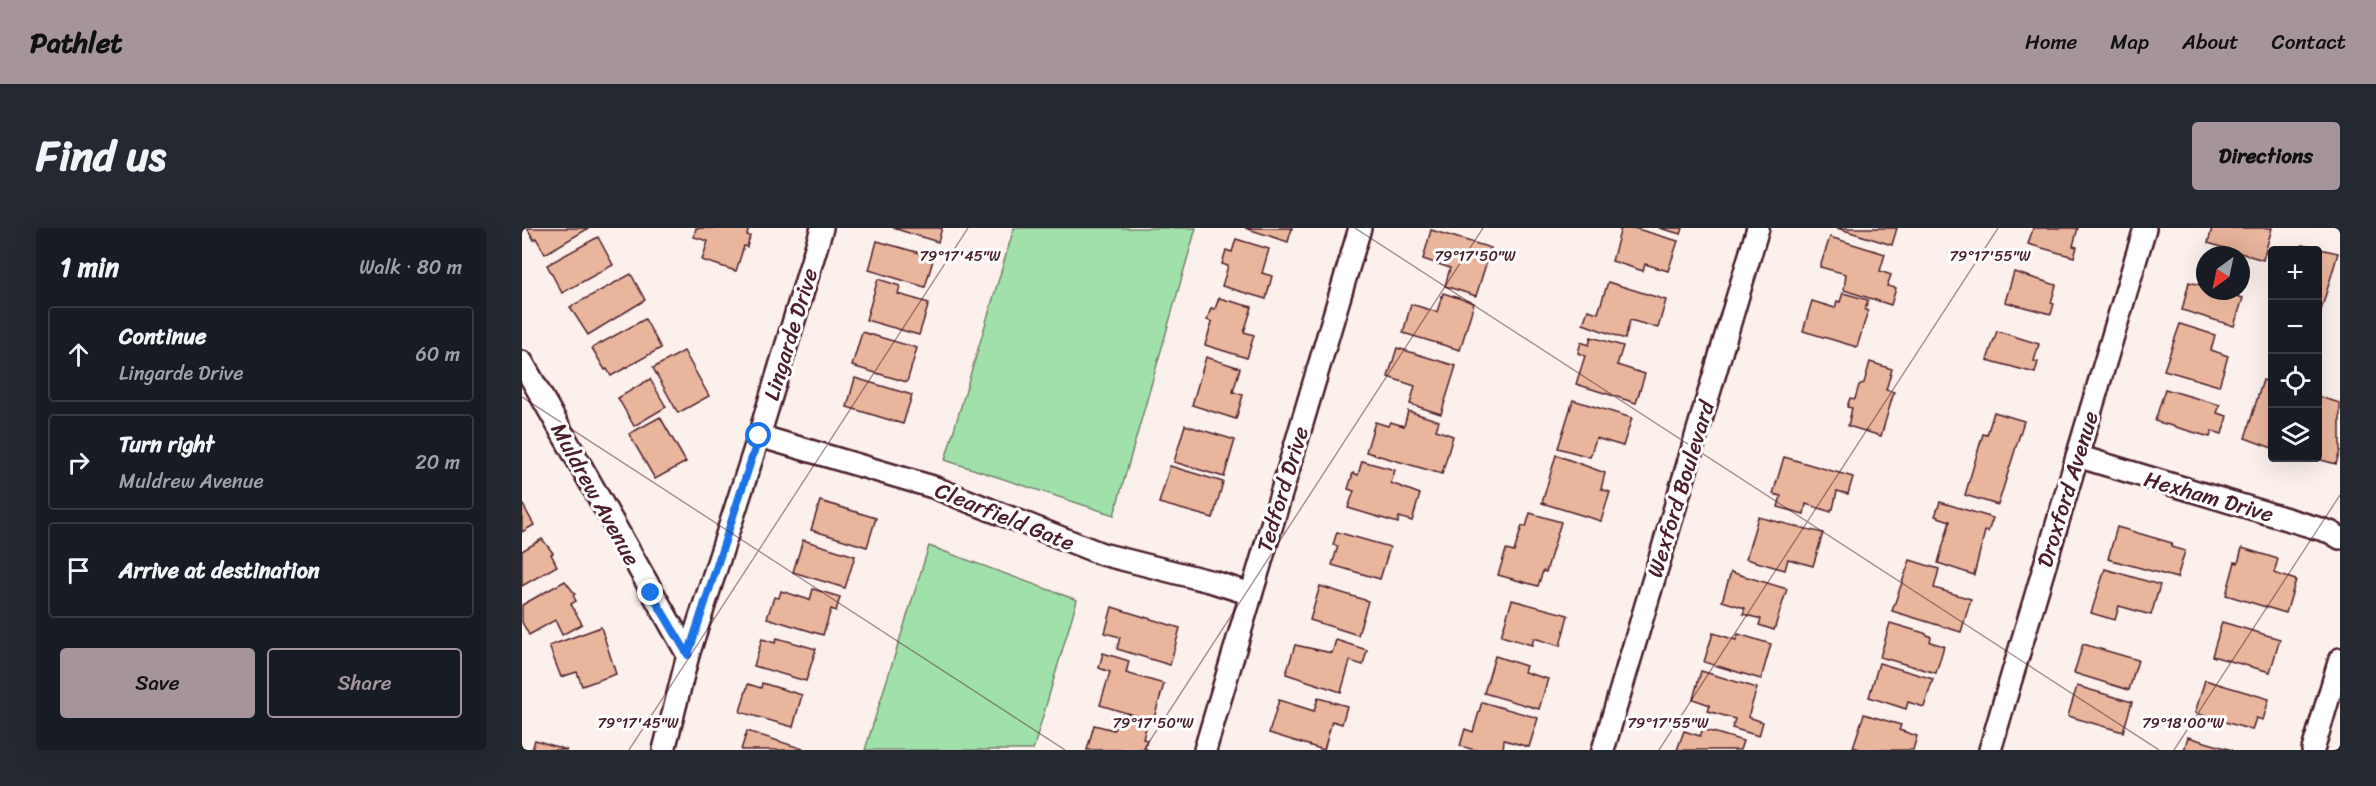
<!DOCTYPE html>
<meta charset="utf-8">
<style>
:root{--surface:#171b24;--page:#242831;--text:#f1f3f6;--muted:#9ea1a6;--line:#363941;--accent:#a6949b}
body{margin:0;font-family:Sriracha,sans-serif;background:var(--page);color:var(--text)}
.controls{position:absolute;right:18px;top:18px;display:grid;overflow:hidden;border-radius:6px;box-shadow:0 6px 24px #0002}
.controls button{width:54px;height:54px;display:grid;place-items:center;padding:0;border:0;border-bottom:2px solid var(--line);background:var(--surface);color:var(--text);font:30px sans-serif}
.compass{position:absolute;left:1674px;top:18px;width:54px;height:54px;border-radius:50%;background:var(--surface);box-shadow:0 6px 24px #0002;rotate:213deg}
.stop{position:absolute;width:18px;height:18px;margin:-14px;border:4px solid #1a73e8;border-radius:50%;background:#fff}
.stop.end{background:#1a73e8;border-color:#fff;box-shadow:0 2px 6px #0008}
.list{margin:0;padding:0;list-style:none}
h2{display:flex;justify-content:space-between;align-items:center;height:78px;margin:0;padding:0 24px;font-size:26px}
h2 small{font-size:20px;font-weight:400;color:var(--muted)}
.list li{display:grid;grid-template-columns:39px 1fr auto;gap:18px;align-items:center;box-sizing:border-box;height:96px;margin:0 12px 12px;padding:0 12px;border:2px solid var(--line);border-radius:6px}
.list b{display:block;font-size:22px;white-space:nowrap}
.list p{margin:0;font-size:20px;white-space:nowrap;color:var(--muted)}
.list em{font-size:20px;font-style:normal;color:var(--muted)}
.actions{display:flex;gap:12px;padding:18px 24px}
.actions a{flex:1;padding:14px 0;border:2px solid var(--accent);border-radius:6px;text-align:center;font-size:21px;color:var(--accent)}
.actions .main{background:var(--accent);color:#111}
.icon{flex:none;width:33px;height:33px;fill:none;stroke:currentColor;stroke-width:2;stroke-linecap:round;stroke-linejoin:round}
.map{position:relative;flex:none;width:1818px;height:522px;overflow:hidden;border-radius:6px}
header{display:flex;align-items:center;gap:36px;box-sizing:border-box;height:84px;padding:0 30px;background:var(--accent);color:#111}
header strong{font-size:28px}
nav{display:flex;gap:33px;margin-inline-start:auto;font-size:21px}
.intro{display:flex;align-items:center;justify-content:space-between;box-sizing:border-box;height:144px;padding:0 36px}
h1{margin:0;font-size:42px}
.button{padding:15px 27px;border-radius:6px;background:var(--accent);color:#111;font-size:21px;font-weight:700}
main{display:flex;gap:36px;padding:0 36px}
aside{flex:1;background:var(--surface);border-radius:6px;box-shadow:0 6px 24px #0002}
.map>svg:first-child{display:block}
.green{fill:#a0e1ab;stroke:#75806b;stroke-width:1.5}
.building{fill:#eab59d;stroke:#4a1f2b;stroke-width:1.5}
.lines{fill:none;stroke-linecap:round;stroke-linejoin:round}
.street-casing{stroke:#4a1f2b;stroke-width:26}
.street{stroke:#fff;stroke-width:21}
.route{stroke:#1a73e8;stroke-width:8}
.ticks{fill:none;stroke:#4a1f2b;stroke-width:1.5;stroke-opacity:0.45}
.labels{text-anchor:middle;stroke-width:6;stroke-linejoin:round;paint-order:stroke}
.street-label{font-size:22px;fill:#4a1f2b;stroke:#fff}
.ticks-label{font-size:15px;text-anchor:middle;fill:#4a1f2b;stroke:#fff;stroke-width:6;stroke-linejoin:round;paint-order:stroke}
</style>
<header>
<strong>Pathlet</strong>
<nav><a>Home</a><a>Map</a><a>About</a><a>Contact</a></nav>
</header>
<div class="intro"><h1>Find us</h1><a class="button">Directions</a></div>
<main>
<aside>
<h2>1 min<small>Walk · 80 m</small></h2>
<ul class="list">
<li><svg class="icon" aria-label="ahead" viewBox="0 0 24 24"><path d="M12 20V5M6 11l6-6 6 6"/></svg><div><b>Continue</b><p>Lingarde Drive</p></div><em>60 m</em></li>
<li><svg class="icon" aria-label="right" viewBox="0 0 24 24"><path d="M7 20v-9h11M14 6l5 5-5 5"/></svg><div><b>Turn right</b><p>Muldrew Avenue</p></div><em>20 m</em></li>
<li><svg class="icon" aria-label="arrive" viewBox="0 0 24 24"><path d="M6 21V4h12l-3 4 3 4H6"/></svg><div><b>Arrive at destination</b></div></li>
</ul>
<div class="actions"><a class="main">Save</a><a>Share</a></div>
</aside>
<div class="map">
<svg width="1818" height="522" viewBox="0 0 1818 522">
<rect width="100%" height="100%" fill="#fbf0eb"/>
<filter id="ink" filterUnits="userSpaceOnUse"><feTurbulence type="fractalNoise" baseFrequency=".0167" numOctaves="2"/><feDisplacementMap in="SourceGraphic" scale="12" xChannelSelector="R" yChannelSelector="G"/><feConvolveMatrix kernelMatrix="1 2 1 2 8 2 1 2 1" color-interpolation-filters="sRGB"/></filter>
<g filter="url(#ink)">
<g class="green">
<path d="M492 0H674L592 287 423 232Z"/>
<path d="M407 318 555 372 511 522H343Z"/>
</g>
<g class="building">
<path d="M5 0H67L23 26 14 10 12 12Z"/>
<path d="M174 0H227L225 7 228 8 225 19 222 18 214 43 180 32 186 13 172 9Z"/>
<path d="M371 0H420L416 14Z"/>
<path d="M723 0H770L766 14Z"/>
<path d="M1099 0H1112L1156 13 1146 43 1123 36 1121 43 1090 33Z"/>
<path d="M1137 0H1161L1159 6Z"/>
<path d="M1315 0H1375L1370 17Z"/>
<path d="M1511 0H1556L1551 18 1555 19 1552 29 1506 16Z"/>
<path d="M1690 0H1750L1741 32 1686 15Z"/>
<path d="M909 2 969 20 954 68 923 58 928 40 901 31Z"/>
<path d="M76 9 91 37 40 65 25 37Z"/>
<path d="M1308 9 1363 26 1358 43 1369 47 1365 58 1374 60 1369 77 1322 62 1324 46 1298 39Z"/>
<path d="M714 11 747 21 740 45 750 48 744 71 700 58 706 38 700 36 704 22 710 24Z"/>
<path d="M355 13 412 29 403 59 347 42Z"/>
<path d="M1780 17 1816 25 1798 86 1796 85V22H1779Z"/>
<path d="M1492 44 1534 57 1529 75 1532 76 1529 86 1483 74Z"/>
<path d="M109 46 123 72 66 107 48 79Z"/>
<path d="M356 51 378 58 376 66 407 75 397 107 344 92Z"/>
<path d="M1086 54 1144 72 1136 100 1108 92 1103 111 1061 96 1066 82 1076 85Z"/>
<path d="M1667 54 1683 58V63H1698L1721 70 1712 98 1660 82Z"/>
<path d="M921 65 952 75 938 122 881 105 889 76 915 84Z"/>
<path d="M1321 65 1346 72 1343 82 1346 83 1335 119 1281 103 1290 73 1313 80 1315 73 1318 74Z"/>
<path d="M697 70 730 79 722 104 732 107 725 130 683 117 690 94 685 92 689 80 693 81Z"/>
<path d="M123 91 139 120 89 148 85 141 83 142 70 120Z"/>
<path d="M1658 96 1693 107 1689 122 1706 128 1697 158 1642 142Z"/>
<path d="M1475 103 1517 116 1512 133 1516 134 1513 145 1465 132Z"/>
<path d="M340 104 395 120 385 154 330 138Z"/>
<path d="M1069 109 1101 118 1095 137 1123 146 1114 175 1054 156 1063 128 1056 125 1059 114 1067 117Z"/>
<path d="M875 120 934 138 919 186 888 176 893 158 866 149Z"/>
<path d="M162 123 187 168 156 185 131 140Z"/>
<path d="M684 129 718 140 711 164 721 167 714 191 670 177Z"/>
<path d="M1348 134 1370 141 1364 162 1372 164 1359 208 1326 198 1330 180 1325 179 1328 170 1333 171 1337 157 1342 155Z"/>
<path d="M333 150 390 167 381 196 325 179Z"/>
<path d="M128 151 144 179 112 198 96 170Z"/>
<path d="M1741 152 1750 155V220L1723 210Z"/>
<path d="M1643 161 1698 177 1695 185 1705 188 1700 206 1690 203 1688 209 1633 193Z"/>
<path d="M1798 169 1818 175V223L1814 236 1792 230H1796V179Z"/>
<path d="M1051 172 1110 190 1101 218 1074 210 1068 229 1036 220Z"/>
<path d="M886 183 917 193 914 202 931 208 920 246 844 224 853 194 866 198 868 194 882 198Z"/>
<path d="M1472 184 1502 193 1476 277 1443 267 1461 206 1465 207Z"/>
<path d="M138 189 164 234 133 251 107 206Z"/>
<path d="M663 197 713 212 702 249 652 234Z"/>
<path d="M1034 227 1083 245 1079 261 1088 264 1079 293 1020 275Z"/>
<path d="M1262 229 1331 249 1326 266 1315 263 1311 281H1309V284L1284 276 1282 286 1256 279 1259 268 1251 266Z"/>
<path d="M840 233 873 242 869 255 898 266 890 293 877 289 876 295 826 280 832 263 826 261 831 245 836 247Z"/>
<path d="M648 238 701 254 691 290 637 275Z"/>
<path d="M298 273 354 290 345 319 289 302Z"/>
<path d="M1418 274 1471 290 1466 304 1463 303 1452 347 1416 335 1428 293 1413 288Z"/>
<path d="M0 275 12 297 0 304Z"/>
<path d="M1008 285 1039 294 1024 344 1021 343 1016 358 976 347 984 322 992 324 1000 298 1004 299Z"/>
<path d="M1236 289 1301 305 1291 338 1266 331 1263 342 1224 331Z"/>
<path d="M1595 299 1650 315 1649 319 1663 323 1655 350 1586 331Z"/>
<path d="M815 304 868 319 858 351 810 337 816 318 811 317Z"/>
<path d="M20 311 31 325 29 326 35 338 0 358V323Z"/>
<path d="M281 312 333 328 323 360 271 344Z"/>
<path d="M1720 320 1756 331 1752 345 1774 352 1764 385 1704 367 1713 334 1716 335Z"/>
<path d="M1388 332 1417 341 1412 360 1449 371 1439 404 1370 383Z"/>
<path d="M1583 341 1638 357 1629 387 1597 378 1593 392 1569 385Z"/>
<path d="M1209 344 1265 361 1252 402 1237 397 1239 391 1221 386 1223 380 1200 373Z"/>
<path d="M43 353 53 366 51 367 54 373 49 376 60 396 40 407 33 392 7 407 0 394V377Z"/>
<path d="M798 358 846 373 836 407 788 392Z"/>
<path d="M291 361 318 369 314 383 309 381 301 407 245 390 252 369 257 370 259 363 288 372Z"/>
<path d="M990 372 1046 387 1038 418 1012 410 1010 417 979 408Z"/>
<path d="M590 379 658 400 648 437 595 421 598 409 583 405Z"/>
<path d="M1700 394 1758 411 1748 444 1690 428Z"/>
<path d="M1368 395 1402 405 1409 409 1408 414 1422 418 1414 445 1358 429Z"/>
<path d="M79 399 94 446 60 458 55 444 39 449 27 418Z"/>
<path d="M1191 405 1214 412 1216 406 1249 416 1239 451 1182 434Z"/>
<path d="M255 410 294 421 284 453 232 438 240 411 253 415Z"/>
<path d="M814 412 845 422 841 437 828 433 819 464 764 446 773 417 810 425Z"/>
<path d="M1561 416 1616 432 1607 462 1552 445Z"/>
<path d="M581 425 607 433 604 445 642 456 631 493 578 477 588 444 577 440Z"/>
<path d="M973 428 1004 438 1002 444 1026 451 1017 481 962 465Z"/>
<path d="M1357 435 1411 451 1402 479 1386 474 1384 481 1347 469Z"/>
<path d="M1179 443 1235 460 1226 489 1241 494 1237 508 1210 500 1213 491 1186 483 1188 477 1171 471Z"/>
<path d="M1683 452 1747 471 1741 492 1734 490 1730 502 1673 485Z"/>
<path d="M240 455 280 467 271 499 218 484 226 456 239 460Z"/>
<path d="M1555 458 1610 474 1601 504 1546 488Z"/>
<path d="M796 470 825 478 820 496 810 493 802 522 747 505 757 472 792 483Z"/>
<path d="M960 474 1016 490 1007 519 982 512 981 522H953L938 518 943 501 951 504Z"/>
<path d="M1342 486 1379 497 1377 502 1395 508 1391 522H1341L1331 519Z"/>
<path d="M596 487 625 496 621 511 625 512 623 520 626 522H565L572 497 592 502Z"/>
<path d="M1181 501 1221 513 1218 522H1155L1162 503 1178 508Z"/>
<path d="M225 503 281 521V522H219Z"/>
<path d="M1666 509 1710 522H1662Z"/>
<path d="M13 512 45 522H10Z"/>
</g>
<g class="lines">
<g class="street-casing">
<g id="street">
<path d="M0 134 166 427"/>
<path d="M237 208 411 259 580 326 691 354 729 366"/>
<path d="M1555 228 1808 304 1818 310"/>
<path d="M142 522 166 427 237 208 300 0"/>
<path d="M683 522 838 0"/>
<path d="M1081 522 1236 0"/>
<path d="M1468 522 1623 0"/>
<path d="M1791 522 1818 431"/>
</g>
</g>
<use href="#street" class="street"/>
</g>
</g>
<g class="lines" filter="url(#ink)">
<path class="route" d="M129 365 166 427 237 208"/>
</g>
<path class="ticks" d="M833 0 1637 522M0 169 543 522M107 522 446 0M622 522 961 0M1137 522 1476 0M1652 522 1818 267"/>
<g class="labels">
<g class="street-label">
<text transform="translate(268 106) rotate(-73)" y="8">Lingarde Drive</text>
<text transform="translate(760 261) rotate(-73)" y="8">Tedford Drive</text>
<text transform="translate(1158 261) rotate(-73)" y="8">Wexford Boulevard</text>
<text transform="translate(1545 261) rotate(-73)" y="8">Droxford Avenue</text>
<text transform="translate(74 266) rotate(61)" y="8">Muldrew Avenue</text>
<text transform="translate(1687 268) rotate(16)" y="8">Hexham Drive</text>
<text transform="translate(483 288) rotate(22)" y="8">Clearfield Gate</text>
</g>
</g>
<g class="ticks-label">
<text x="438" y="33">79°17'45"W</text>
<text x="953" y="33">79°17'50"W</text>
<text x="1468" y="33">79°17'55"W</text>
<text x="116" y="500">79°17'45"W</text>
<text x="631" y="500">79°17'50"W</text>
<text x="1146" y="500">79°17'55"W</text>
<text x="1661" y="500">79°18'00"W</text>
</g>
</svg>
<div class="controls">
<button>+</button>
<button>−</button>
<button><svg class="icon" aria-label="locate" viewBox="0 0 24 24"><circle cx="12" cy="12" r="6"/><path d="M12 2v4M12 18v4M2 12h4M18 12h4"/></svg></button>
<button><svg class="icon" aria-label="layers" viewBox="0 0 24 24"><path d="M12 4l9 5-9 5-9-5zM3 14l9 5 9-5"/></svg></button>
</div>
<svg class="compass" viewBox="-18 -18 36 36"><path d="M0-13l5 13h-10z" fill="#e53935"/><path d="M0 13l5-13h-10z" fill="#9ea1a6"/></svg>
<div class="stop" style="left:237px;top:208px"></div>
<div class="stop end" style="left:129px;top:365px"></div>
</div>
</main>
